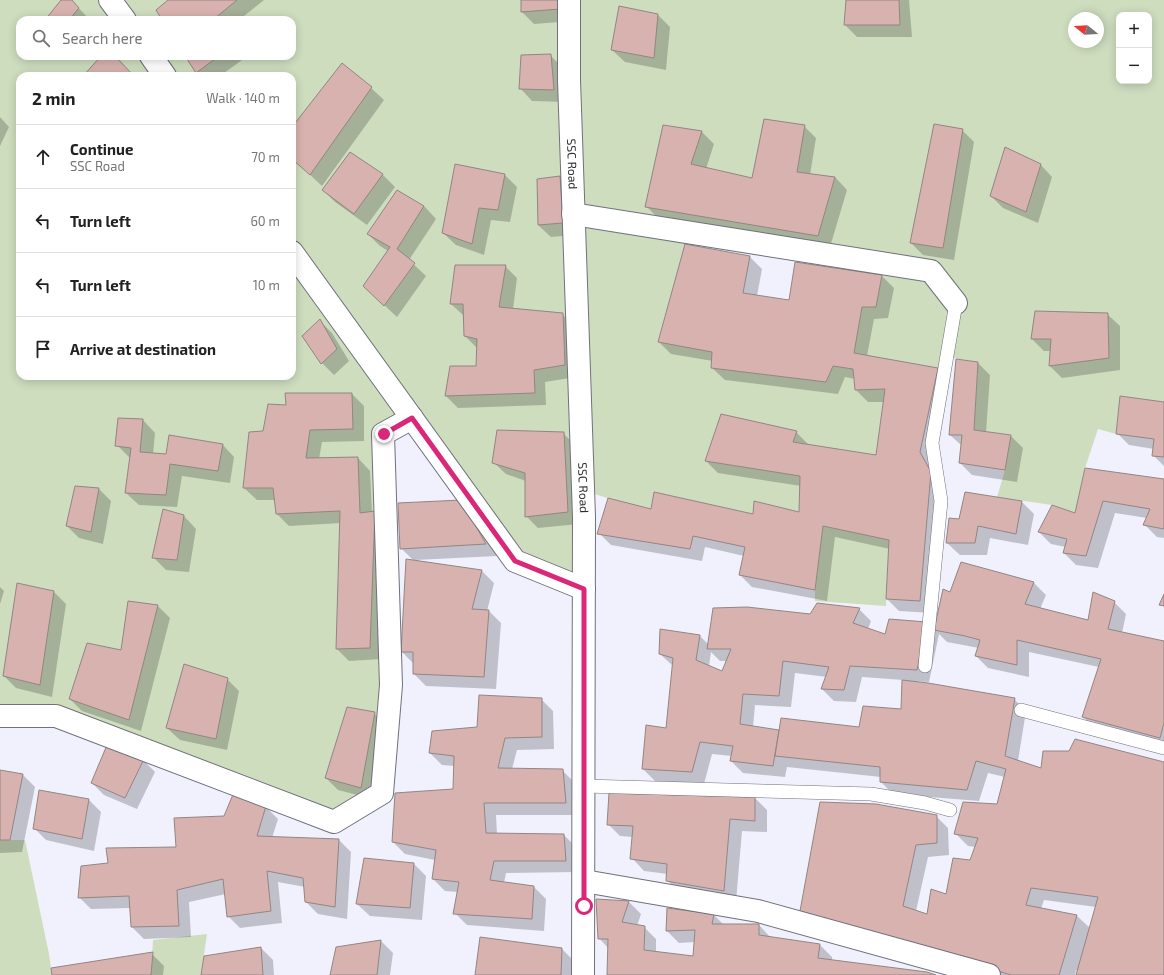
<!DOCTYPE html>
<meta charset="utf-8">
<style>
:root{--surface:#fff;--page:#f2f2f2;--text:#222;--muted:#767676;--line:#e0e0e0}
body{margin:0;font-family:"Exo 2",sans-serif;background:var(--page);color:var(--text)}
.controls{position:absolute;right:12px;top:12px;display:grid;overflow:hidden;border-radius:8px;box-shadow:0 2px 10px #0003}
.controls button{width:36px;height:36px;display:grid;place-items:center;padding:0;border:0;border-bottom:1px solid var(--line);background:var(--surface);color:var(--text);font:20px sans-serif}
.compass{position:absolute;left:1068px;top:12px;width:36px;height:36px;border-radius:50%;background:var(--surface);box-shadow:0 2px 10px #0003;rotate:288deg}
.stop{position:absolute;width:12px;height:12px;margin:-9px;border:3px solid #db2777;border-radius:50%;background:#fff}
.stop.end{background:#db2777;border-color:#fff;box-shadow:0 1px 4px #0008}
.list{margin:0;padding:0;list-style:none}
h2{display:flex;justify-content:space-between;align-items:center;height:52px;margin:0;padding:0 16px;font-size:17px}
h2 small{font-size:13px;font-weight:400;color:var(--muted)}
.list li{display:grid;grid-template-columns:26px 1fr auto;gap:12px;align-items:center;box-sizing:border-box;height:64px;padding:0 16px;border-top:1px solid var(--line)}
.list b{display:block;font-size:15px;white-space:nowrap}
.list p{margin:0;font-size:13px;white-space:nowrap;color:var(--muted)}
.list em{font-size:13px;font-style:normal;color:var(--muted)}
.icon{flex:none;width:22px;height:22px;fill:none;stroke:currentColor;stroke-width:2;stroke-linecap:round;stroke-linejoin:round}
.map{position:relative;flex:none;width:1164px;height:975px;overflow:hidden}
.search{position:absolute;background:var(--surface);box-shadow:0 2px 10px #0003;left:16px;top:16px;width:280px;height:44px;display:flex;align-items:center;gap:10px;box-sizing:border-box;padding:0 14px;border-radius:12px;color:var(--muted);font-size:15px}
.panel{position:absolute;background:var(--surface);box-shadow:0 2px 10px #0003;left:16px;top:72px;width:280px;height:308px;border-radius:12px}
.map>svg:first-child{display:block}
.green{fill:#ceddbe;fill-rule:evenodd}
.shadow{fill:#0003;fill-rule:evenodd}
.building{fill:#d8b2ae;stroke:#938584}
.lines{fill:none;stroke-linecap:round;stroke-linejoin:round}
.service-casing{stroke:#70717c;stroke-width:14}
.minor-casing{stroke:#70717c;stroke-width:24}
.tertiary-casing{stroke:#70717c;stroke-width:24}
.service{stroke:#fff;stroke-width:13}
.minor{stroke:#fff;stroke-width:22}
.tertiary{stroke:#fff;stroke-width:22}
.route{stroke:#db2777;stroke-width:5}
.labels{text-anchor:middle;stroke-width:3;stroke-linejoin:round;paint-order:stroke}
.street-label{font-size:12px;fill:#2d2d32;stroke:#fff}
</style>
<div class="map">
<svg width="1164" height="975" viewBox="0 0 1164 975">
<rect width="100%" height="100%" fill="#f0f1fd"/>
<g class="green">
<path d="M0 0H1164V402L1120 396 1116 434 1098 429 1085 468 1075 513 1052 505 997 497 1005 470 1011 435 974 430 978 362 947 357 938 368 854 353 862 307H876L884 264 689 232 685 244 658 342 712 352V368L826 382 833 366 853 369 855 390 885 389 876 455 793 442 796 431 721 415 705 461 800 476 799 512 754 501 753 514 654 493 651 509 607 498 583 490 584 589 515 561 412 419 384 434 382 793 334 822 56 716H0ZM1119 15H1149V81H1119ZM1074 18H1098V42H1074ZM20 20H292V56H20ZM20 76H292V376H20Z"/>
<path d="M823 526 889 540 886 606 815 601V590Z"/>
<path d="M0 840H25L49 954 52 975H0Z"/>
<path d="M207 934 201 975H151L153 940Z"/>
</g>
<g class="shadow">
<path d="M63 0H71L90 20H46Z"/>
<path d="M169 0H264L239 20H163Z"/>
<path d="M522 0H571L572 21 534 24 522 12Z"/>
<path d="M847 0H909L912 37H857L845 25Z"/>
<path d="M657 14 670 27 666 70 625 62 612 50Z"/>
<path d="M550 55 562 67 566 102 532 101 520 88Z"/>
<path d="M186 56H240L242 60 220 76H201L197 72Z"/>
<path d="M342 65 371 88 384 100 322 186 292 158V129Z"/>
<path d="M0 117 9 127 0 146Z"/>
<path d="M664 126 702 132 714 144 706 169 752 179 804 126 816 138 810 175 835 177 847 190 830 247 658 218 646 206Z"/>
<path d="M962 130 974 142 954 260 923 255 911 243Z"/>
<path d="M350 154 383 175 395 187 367 225 335 202 323 190Z"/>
<path d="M1040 164 1052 177 1038 223 1003 208 991 196Z"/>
<path d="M505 175 517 187 510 222 491 220 484 255 456 245 443 233Z"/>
<path d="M560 177 572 189 574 235 551 237 538 225Z"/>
<path d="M424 206 436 219 409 260 426 276 397 317 364 286 388 251 380 246 368 234Z"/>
<path d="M685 245 750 257 762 269 757 296 790 301 796 263 882 276 894 288 888 318 874 319 867 356 937 369 949 381 932 465 943 485 932 613 899 611 887 599 890 549 835 537 827 601 752 587 740 575 744 556 705 547 702 561 611 545 599 533 651 510 754 515 800 513 801 486 718 473 706 461 796 432 808 444V445L877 456 884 402H868L856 390 855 379 845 377 838 394 725 380 712 368 713 361 671 354 659 342Z"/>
<path d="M505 266 517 278 513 309 562 314 574 326 576 377 545 382 546 405 458 408 446 396 477 367V348L464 335V316L451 304Z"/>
<path d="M1107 314 1120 326V370L1062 378 1050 366 1051 351H1044L1032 339Z"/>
<path d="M320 321 332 333 349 361 334 375 322 363 303 336Z"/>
<path d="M978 363 990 375 986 433 1011 436 1023 448 1017 482 972 475 960 463 962 446 950 435Z"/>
<path d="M352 394 364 406V441L322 442 319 459 358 458 370 471 372 512H375L382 659 349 661 337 649 341 523 289 526 277 514 276 500H257L244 488 264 432 287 407Z"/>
<path d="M1164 404V466L1153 455 1154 449 1129 445 1117 433Z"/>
<path d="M143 420 155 433 153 454 167 455 222 444 234 457 230 483 182 476 177 507 139 505 126 493 131 458 129 457 117 445Z"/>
<path d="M563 433 575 445 579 524 538 528 526 516V481L506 474 493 462Z"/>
<path d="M1086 469 1164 480V538L1157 537 1145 525 1147 518 1115 513 1098 568 1076 565 1064 553 1066 547 1051 544 1039 532 1076 514Z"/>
<path d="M99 489 111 501 103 544 79 538 67 526Z"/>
<path d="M1022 502 1034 514 1028 545 990 538 987 555H960L947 543 959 521Z"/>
<path d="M164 510 184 516 196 529 189 572 166 570 154 558Z"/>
<path d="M473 513 497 556 415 560 482 571 494 583 487 611H489L501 623 496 689 426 686 414 674V664L402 652 414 561 401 548Z"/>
<path d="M962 563 1034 583 1046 595 1040 609 1088 621 1114 602 1126 614 1122 633 1164 642V748L1095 729 1083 717 1099 667 1029 652V677L988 668 976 656 979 648 947 642 939 634 929 682 912 681V682L1014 699 1026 711 1018 761 1042 769 1164 763V975H1077L1078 970H1076L1075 975H984L813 923 801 911 936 816 948 828 949 855 928 857 916 911 928 915 947 895 971 861 976 847 968 846 956 834 997 805 1005 777 988 773 979 801 893 794 881 782V777L787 767 785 777 743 773 731 761 732 756 712 754 704 784 655 781 643 769 667 729 673 666 660 654 700 636 709 645 810 615 859 609 871 621 868 629 886 635 935 631 944 590 951 593ZM711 652 720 661H727L723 672 709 666ZM795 673 827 677 822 689 834 701 856 702 862 677 903 680 902 710 860 728 780 732 753 727 755 705 791 707ZM1044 900 1096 907 1090 928 1077 916 1041 909Z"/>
<path d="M0 587 4 591 0 604Z"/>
<path d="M54 592 66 604 52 697 16 688 4 676Z"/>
<path d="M129 602 158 606 170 618 141 731 82 711 70 699 122 651Z"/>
<path d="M227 679 239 691 227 750 180 740 167 728Z"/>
<path d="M541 699 553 711 554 749 517 750 512 769 562 770 574 782 578 815H496L497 834 564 835 576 847 577 872 506 873 504 883 534 887 546 899 544 931 467 925 455 913 458 892 445 891 433 879 435 860 405 854 393 842 454 790 455 766 442 765 430 753 478 728Z"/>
<path d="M374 713 386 725 373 799 338 790 326 778Z"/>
<path d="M143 760 155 772 137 809 104 795 92 783Z"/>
<path d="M0 771 23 775 35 787 22 852 0 853Z"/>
<path d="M755 798 767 810V832L742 831 736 902 679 892 667 880 668 874 644 871 632 858 633 837 620 836 608 824Z"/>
<path d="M89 800 101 812 94 851 46 840 34 828Z"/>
<path d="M266 807 278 819 272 838 339 840 351 852 347 919 318 914 306 902 305 887 278 882 282 923 240 928 228 916 226 894 189 902 191 937 144 939 132 927 131 908 91 909 79 897 109 864 177 848 225 817Z"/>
<path d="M365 859 414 864 426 876 422 920 370 916 357 904Z"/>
<path d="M597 901 629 902 641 914 637 926 644 927 656 939V953L694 957 695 942 679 943 667 931 714 915 724 925H759L771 938 820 945 832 957V961L933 975H608L609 949 599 938Z"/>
<path d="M381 941 393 953 390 975H331Z"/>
<path d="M261 948 273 960 274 975H202L205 957Z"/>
<path d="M562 949 574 961 573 975H476Z"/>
<path d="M152 954 164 966 163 975H53Z"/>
</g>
<g class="building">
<path d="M61 0H72L79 8 69 20H45Z"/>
<path d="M168 0H237L214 19V20H162L156 10Z"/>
<path d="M521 0H560V9L521 12Z"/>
<path d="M846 0H899L900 25H844Z"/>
<path d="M619 6 658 14 654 58 611 50Z"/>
<path d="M551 54 554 90 519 89 521 55Z"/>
<path d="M101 56H115L132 74 130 76H83Z"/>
<path d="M185 56H219L196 73Z"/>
<path d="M342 63 372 87 310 175 292 159V127Z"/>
<path d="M764 119 805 125 797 172 835 177 818 236 645 207 663 125 702 131 691 164 752 178Z"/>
<path d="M934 124 963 129 943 248 910 243Z"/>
<path d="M1005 147 1041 164 1026 212 990 196Z"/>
<path d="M350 152 383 174 354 214 322 190Z"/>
<path d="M455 164 505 174 498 210 479 208 472 244 442 233Z"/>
<path d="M560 176 563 223 538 225 537 179Z"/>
<path d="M397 190 424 206 397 249 415 263 384 306 363 286 390 247 367 234Z"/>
<path d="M685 244 750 256 743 293 789 300 795 262 882 275 876 307H862L854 353 938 368 920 452 931 472 920 601 886 599 889 540 823 526 815 590 739 575 745 547 693 536 690 549 597 534 608 498 651 509 654 492 753 514 754 501 799 512 800 476 705 461 721 414 797 431 793 442 876 455 885 389 855 390 853 369 833 366 826 382 711 368 712 352 658 342Z"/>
<path d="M455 265H506L499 307 563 313 565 365 534 370 535 393 445 396 450 366H476L477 339 464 336 463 304H450Z"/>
<path d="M1035 311 1108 313 1109 358 1049 366 1051 339H1031Z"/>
<path d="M320 319 337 349 321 364 302 336Z"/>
<path d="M956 359 978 362 974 430 1011 435 1005 470 959 463 962 435H949Z"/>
<path d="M285 393H352L353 429 310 430 306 458 358 457 360 513 375 511 370 648 336 649 340 511 276 514 273 488H243L249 432 263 431 268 404 286 405Z"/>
<path d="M1120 396 1164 402V457L1152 456 1154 439 1116 434Z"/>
<path d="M118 418 143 419 140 452 166 454 169 435 223 444 218 471 170 464 166 495 125 493 131 448 115 446Z"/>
<path d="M497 430 564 432 568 512 525 517V473L492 463Z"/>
<path d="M1085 468 1164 479V529L1143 525 1150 509 1103 501 1086 556 1063 553 1067 539 1038 532 1052 505 1075 513Z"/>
<path d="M75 486 99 488 91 532 66 526Z"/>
<path d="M965 492 1022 501 1016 534 978 526 975 543H946L949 518 959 519Z"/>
<path d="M461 500 486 544 400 549 398 503Z"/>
<path d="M163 509 184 515 177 560 152 558Z"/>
<path d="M406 559 482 570 472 609 489 610 484 677 413 674V652H401Z"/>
<path d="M961 562 1034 582 1025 604 1088 620 1093 592 1115 601 1108 629 1164 641V723L1160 738 1082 717 1101 659 1017 640V665L975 656 980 640 965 636 934 630 943 589 950 592Z"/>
<path d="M17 583 54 591 40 685 3 676Z"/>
<path d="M1164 594V606L1159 605Z"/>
<path d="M128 601 158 605 129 720 69 699 87 643 121 650Z"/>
<path d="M817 603 860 608 853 623 885 634 889 619 927 622 917 670 850 666 844 690 821 689 829 667 783 661 779 696 743 694 740 724 779 730 773 766 730 761 733 746 700 742 692 772 642 769 646 725 666 728 673 658 659 654 660 629 700 635 696 660 722 671 731 649H707L713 608 747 607 810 614Z"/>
<path d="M184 664 228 678 216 739 166 728Z"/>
<path d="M902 680 928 683 1015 698 1005 756 1041 768 1043 751H1069L1075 739 1164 762V975H1076L1098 897 1031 888 1026 905 1077 915 1059 975H1011L800 911 820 802 876 804 937 815V843L916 845 903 906 927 914 931 889 946 894 953 858 970 860 978 838 954 834 963 802 997 804 1006 769 976 761 967 790 880 782V767L775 756 781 718 859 727 863 706 901 709Z"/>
<path d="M479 695 542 698V737L505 738 498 768 563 769 566 803H484L486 833 564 834 566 861H494L490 880 534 886 532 919 453 914 459 882 432 879 436 850 392 842 395 793 453 789 454 756 429 753 432 731 477 727Z"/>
<path d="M347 707 375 712 361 788 325 778Z"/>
<path d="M107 745 144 759 125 798 91 783Z"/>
<path d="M0 770 23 774 10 840H0Z"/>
<path d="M39 790 89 799 82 839 33 829Z"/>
<path d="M234 792 266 806 257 836 339 839 335 907 305 902 303 878 267 871 271 911 227 917 223 879 177 890 179 926 131 927 129 896 78 898 81 866 108 863 106 848 176 847 174 818 224 816Z"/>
<path d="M609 793 755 797V821L730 819 724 891 666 881 667 864 630 859 633 826 607 825Z"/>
<path d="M364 858 414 863 410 908 356 904Z"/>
<path d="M596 899 629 901 622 922 645 926 644 950 693 956 695 930 666 931 667 908 714 914 712 924H759V935L820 944 818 958 927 972 936 975H607L608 939H598Z"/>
<path d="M480 937 562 948 561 975H475Z"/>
<path d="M381 940 377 975H330L336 947Z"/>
<path d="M261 947 263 975H201L204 956Z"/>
<path d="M153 952 151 975H52L51 968Z"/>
</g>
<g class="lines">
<g class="service-casing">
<g id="service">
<path d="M925 666 941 501 932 443 956 303"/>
<path d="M1021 710 1164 748"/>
<path d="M584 786 871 794 925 803 950 810"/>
</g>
</g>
<g class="minor-casing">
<g id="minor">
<path d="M110 0 125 20"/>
<path d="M151 56 165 76"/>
<path d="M573 214 931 271 956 303"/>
<path d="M292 252 515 561 584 589"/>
<path d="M0 716H56L334 822 382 793 391 685 383 434 412 418"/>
<path d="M584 881 758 911 989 975"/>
</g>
</g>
<g class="tertiary-casing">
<g id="tertiary">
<path id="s1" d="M569 0V80L584 517 583 975"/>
</g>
</g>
<use href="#service" class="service"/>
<use href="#minor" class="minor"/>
<use href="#tertiary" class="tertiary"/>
</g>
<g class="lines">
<path class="route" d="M384 434 412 418 515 561 584 589V906"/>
</g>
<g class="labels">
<g class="street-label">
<text dy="4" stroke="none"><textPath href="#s1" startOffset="164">SSC Road</textPath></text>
<text dy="4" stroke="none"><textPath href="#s1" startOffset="488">SSC Road</textPath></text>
</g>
</g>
</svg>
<div class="controls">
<button>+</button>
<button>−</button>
</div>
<svg class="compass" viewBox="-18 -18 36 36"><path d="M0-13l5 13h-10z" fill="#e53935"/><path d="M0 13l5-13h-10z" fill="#767676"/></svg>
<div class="stop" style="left:584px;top:906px"></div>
<div class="stop end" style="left:384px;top:434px"></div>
<div class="search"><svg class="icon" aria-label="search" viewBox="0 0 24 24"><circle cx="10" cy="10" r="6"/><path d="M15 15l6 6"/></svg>Search here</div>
<section class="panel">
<h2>2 min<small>Walk · 140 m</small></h2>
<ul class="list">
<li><svg class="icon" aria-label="ahead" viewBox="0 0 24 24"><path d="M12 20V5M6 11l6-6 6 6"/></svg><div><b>Continue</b><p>SSC Road</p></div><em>70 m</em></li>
<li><svg class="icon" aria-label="left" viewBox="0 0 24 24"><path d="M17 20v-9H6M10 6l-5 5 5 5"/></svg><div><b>Turn left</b></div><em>60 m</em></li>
<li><svg class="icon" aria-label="left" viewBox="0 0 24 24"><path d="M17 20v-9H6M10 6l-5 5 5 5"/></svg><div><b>Turn left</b></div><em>10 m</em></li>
<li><svg class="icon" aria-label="arrive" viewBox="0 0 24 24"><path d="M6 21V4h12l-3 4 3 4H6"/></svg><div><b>Arrive at destination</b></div></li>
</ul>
</section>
</div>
